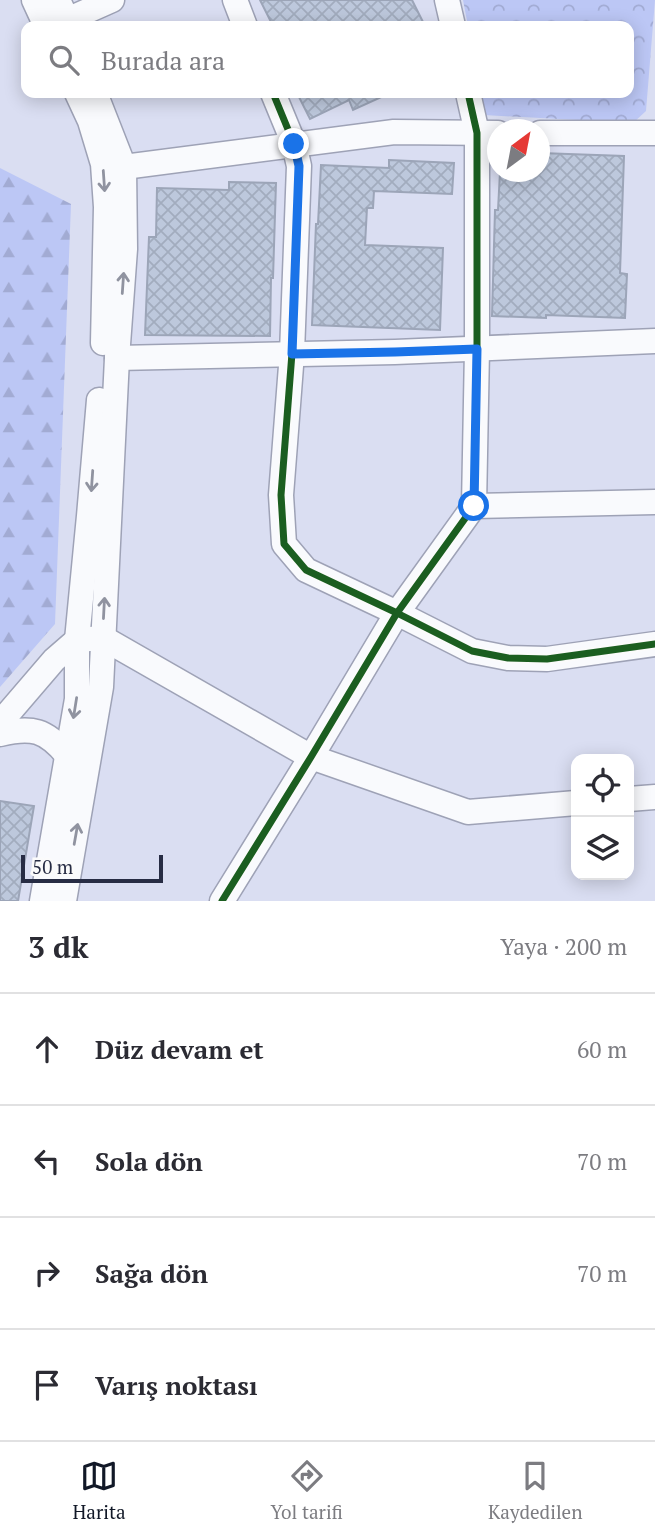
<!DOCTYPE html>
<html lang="tr">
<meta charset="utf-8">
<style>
:root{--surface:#fff;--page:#f7f7f7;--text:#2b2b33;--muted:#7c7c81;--line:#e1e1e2;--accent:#111827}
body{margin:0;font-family:"PT Serif",serif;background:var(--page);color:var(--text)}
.controls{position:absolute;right:21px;bottom:21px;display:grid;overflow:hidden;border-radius:14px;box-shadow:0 4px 18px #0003}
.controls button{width:63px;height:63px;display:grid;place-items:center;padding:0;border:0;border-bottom:2px solid var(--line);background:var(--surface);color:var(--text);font:35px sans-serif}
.compass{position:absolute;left:487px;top:119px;width:63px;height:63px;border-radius:50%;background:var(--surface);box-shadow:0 4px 18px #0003;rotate:32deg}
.scale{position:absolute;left:21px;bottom:18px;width:142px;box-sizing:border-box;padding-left:7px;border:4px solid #272c44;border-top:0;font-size:19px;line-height:24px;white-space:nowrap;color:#272c44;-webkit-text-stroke:5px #fbfbfb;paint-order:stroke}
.stop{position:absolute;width:21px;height:21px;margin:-16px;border:5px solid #1a73e8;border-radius:50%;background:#fff}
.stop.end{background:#1a73e8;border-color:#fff;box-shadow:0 2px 7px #0008}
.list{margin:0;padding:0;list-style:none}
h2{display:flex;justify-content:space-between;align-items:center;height:91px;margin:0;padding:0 28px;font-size:30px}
h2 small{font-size:23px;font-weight:400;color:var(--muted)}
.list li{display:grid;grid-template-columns:46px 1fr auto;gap:21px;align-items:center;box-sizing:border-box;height:112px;padding:0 28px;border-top:2px solid var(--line)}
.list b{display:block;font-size:26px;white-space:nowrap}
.list em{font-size:23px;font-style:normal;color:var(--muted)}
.icon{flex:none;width:38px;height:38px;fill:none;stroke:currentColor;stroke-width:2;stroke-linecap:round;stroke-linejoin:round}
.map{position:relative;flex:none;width:655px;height:901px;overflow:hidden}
.search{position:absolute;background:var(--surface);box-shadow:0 4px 18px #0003;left:21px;right:21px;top:21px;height:77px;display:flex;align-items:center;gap:18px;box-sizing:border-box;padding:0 24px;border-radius:14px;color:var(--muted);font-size:26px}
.sheet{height:539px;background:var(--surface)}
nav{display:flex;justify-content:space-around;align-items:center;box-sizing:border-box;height:98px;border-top:2px solid var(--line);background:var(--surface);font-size:19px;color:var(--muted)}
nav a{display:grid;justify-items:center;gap:4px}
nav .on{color:var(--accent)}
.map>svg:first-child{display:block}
.forest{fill:url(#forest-firs)}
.park{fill:url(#park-crowns)}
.building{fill:url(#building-cross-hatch);stroke:#9ca5b8;stroke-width:2}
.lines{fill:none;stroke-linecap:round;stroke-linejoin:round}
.minor-casing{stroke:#9ea2b6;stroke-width:27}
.minor{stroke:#f9fafd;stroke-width:24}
.cycleway-casing{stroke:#fbfbfb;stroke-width:11}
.cycleway{stroke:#1b5e20;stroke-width:7}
.oneway{stroke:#9093a0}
.route{stroke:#1a73e8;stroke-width:9}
</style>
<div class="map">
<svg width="655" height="901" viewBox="0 0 655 901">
<defs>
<pattern id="forest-firs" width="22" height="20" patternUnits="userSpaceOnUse" patternTransform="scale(1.75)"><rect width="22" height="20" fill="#bcc7f5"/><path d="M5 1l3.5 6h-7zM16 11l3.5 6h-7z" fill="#a2abd3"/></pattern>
<pattern id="park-crowns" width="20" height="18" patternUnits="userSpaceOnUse" patternTransform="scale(1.75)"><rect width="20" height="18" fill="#bcc7f5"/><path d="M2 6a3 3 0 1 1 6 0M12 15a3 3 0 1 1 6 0" fill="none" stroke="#a2abd3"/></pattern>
<pattern id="building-cross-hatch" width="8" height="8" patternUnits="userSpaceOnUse" patternTransform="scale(1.75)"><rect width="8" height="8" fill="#bdc8dc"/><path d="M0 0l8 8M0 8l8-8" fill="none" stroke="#a2acbe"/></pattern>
</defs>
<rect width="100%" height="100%" fill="#dadef2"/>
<path class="forest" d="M0 168 71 204 55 624 0 687Z"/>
<path class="park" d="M463 0H655L646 111 633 123 484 115 480 93H629V26H468Z"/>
<g class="building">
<path d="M260 0H412L425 26H273Z"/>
<path d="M297 93H390L353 110 349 100 310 119Z"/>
<path d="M540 153 624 156 620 273 627 274 625 318 546 315V318L492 316 495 210H498L500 172H540Z"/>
<path d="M389 160 454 163 452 194 374 191 373 208H367L365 245 443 248 440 330 312 325 316 224H318L321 165 389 168Z"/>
<path d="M229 182 276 183 273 278H271L270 336 145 335 149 237H156L157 188 229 190Z"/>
<path d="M0 801 34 806 18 901H0Z"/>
</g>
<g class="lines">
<g class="minor-casing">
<g id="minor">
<path d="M34 0 46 26"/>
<path d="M58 0 70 26"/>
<path d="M235 0 245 26"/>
<path d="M447 0 453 26"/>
<path d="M67 20 112 0"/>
<path d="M77 93 90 121 103 164 106 207 103 343"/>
<path d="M273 93 294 144 299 166 292 353 281 495 284 544 306 570 397 613 472 651 508 658 547 659 655 644"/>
<path d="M540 133H655"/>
<path d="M124 167 394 132 498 133"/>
<path d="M117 358 395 352 655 341"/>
<path d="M474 506 655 502"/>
<path d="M0 723 54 660 77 640 103 638 311 757 468 812 576 803"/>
<path d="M0 734C32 726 46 730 67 755"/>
<path d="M629 799 655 797"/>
<path d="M42 901 77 699V640L89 516 99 400"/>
<path d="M64 901 101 687 117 358 125 249 124 167 95 93"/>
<path d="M222 901 311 757 397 613 474 506 477 349V133L468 93"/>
</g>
</g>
<use href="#minor" class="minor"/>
<g class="cycleway-casing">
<g id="cycleway">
<path d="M273 93 294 144 299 166 292 353 281 495 284 544 306 570 397 613 472 651 508 658 547 659 655 644"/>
<path d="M222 901 311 757 397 613 474 506 477 349V133L468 93"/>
</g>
</g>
<use href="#cycleway" class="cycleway"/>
</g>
<defs><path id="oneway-shaft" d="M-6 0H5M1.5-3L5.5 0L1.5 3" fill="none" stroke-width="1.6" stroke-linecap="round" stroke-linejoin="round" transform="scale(1.75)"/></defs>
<g class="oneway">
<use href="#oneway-shaft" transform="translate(104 181) rotate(86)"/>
<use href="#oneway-shaft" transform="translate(123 283) rotate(-86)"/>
<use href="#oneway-shaft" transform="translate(92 481) rotate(94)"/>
<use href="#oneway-shaft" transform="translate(104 608) rotate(-87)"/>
<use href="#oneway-shaft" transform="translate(75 708) rotate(99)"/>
<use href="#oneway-shaft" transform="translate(76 834) rotate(-80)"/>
</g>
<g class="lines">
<path class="route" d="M294 144 299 166 292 354 395 352 477 349 474 506"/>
</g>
</svg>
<div class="controls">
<button><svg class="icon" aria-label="locate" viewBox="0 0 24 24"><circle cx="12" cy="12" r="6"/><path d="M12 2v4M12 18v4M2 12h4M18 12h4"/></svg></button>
<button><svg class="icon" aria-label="layers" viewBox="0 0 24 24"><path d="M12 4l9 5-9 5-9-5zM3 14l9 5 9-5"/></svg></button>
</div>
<svg class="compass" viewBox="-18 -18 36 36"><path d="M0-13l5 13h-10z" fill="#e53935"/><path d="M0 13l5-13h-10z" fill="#7c7c81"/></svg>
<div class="scale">50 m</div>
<div class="stop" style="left:474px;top:506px"></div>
<div class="stop end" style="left:294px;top:144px"></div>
<div class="search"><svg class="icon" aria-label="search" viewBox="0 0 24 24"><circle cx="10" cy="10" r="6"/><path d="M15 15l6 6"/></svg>Burada ara</div>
</div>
<section class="sheet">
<h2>3 dk<small>Yaya · 200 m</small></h2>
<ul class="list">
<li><svg class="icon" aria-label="ahead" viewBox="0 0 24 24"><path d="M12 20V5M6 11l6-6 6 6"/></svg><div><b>Düz devam et</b></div><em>60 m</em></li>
<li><svg class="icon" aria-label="left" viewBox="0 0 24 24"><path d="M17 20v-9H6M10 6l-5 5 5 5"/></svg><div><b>Sola dön</b></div><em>70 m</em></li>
<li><svg class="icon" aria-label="right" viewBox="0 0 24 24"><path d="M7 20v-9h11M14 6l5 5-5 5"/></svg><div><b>Sağa dön</b></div><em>70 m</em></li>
<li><svg class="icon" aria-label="arrive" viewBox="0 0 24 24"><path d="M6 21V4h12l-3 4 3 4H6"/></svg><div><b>Varış noktası</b></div></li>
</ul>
</section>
<nav>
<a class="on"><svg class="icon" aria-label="map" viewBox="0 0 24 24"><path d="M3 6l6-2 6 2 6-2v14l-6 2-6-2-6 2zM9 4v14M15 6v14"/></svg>Harita</a>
<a><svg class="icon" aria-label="directions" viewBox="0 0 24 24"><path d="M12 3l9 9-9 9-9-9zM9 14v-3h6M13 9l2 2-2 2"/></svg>Yol tarifi</a>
<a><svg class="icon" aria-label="saved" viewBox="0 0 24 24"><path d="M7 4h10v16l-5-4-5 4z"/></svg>Kaydedilen</a>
</nav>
